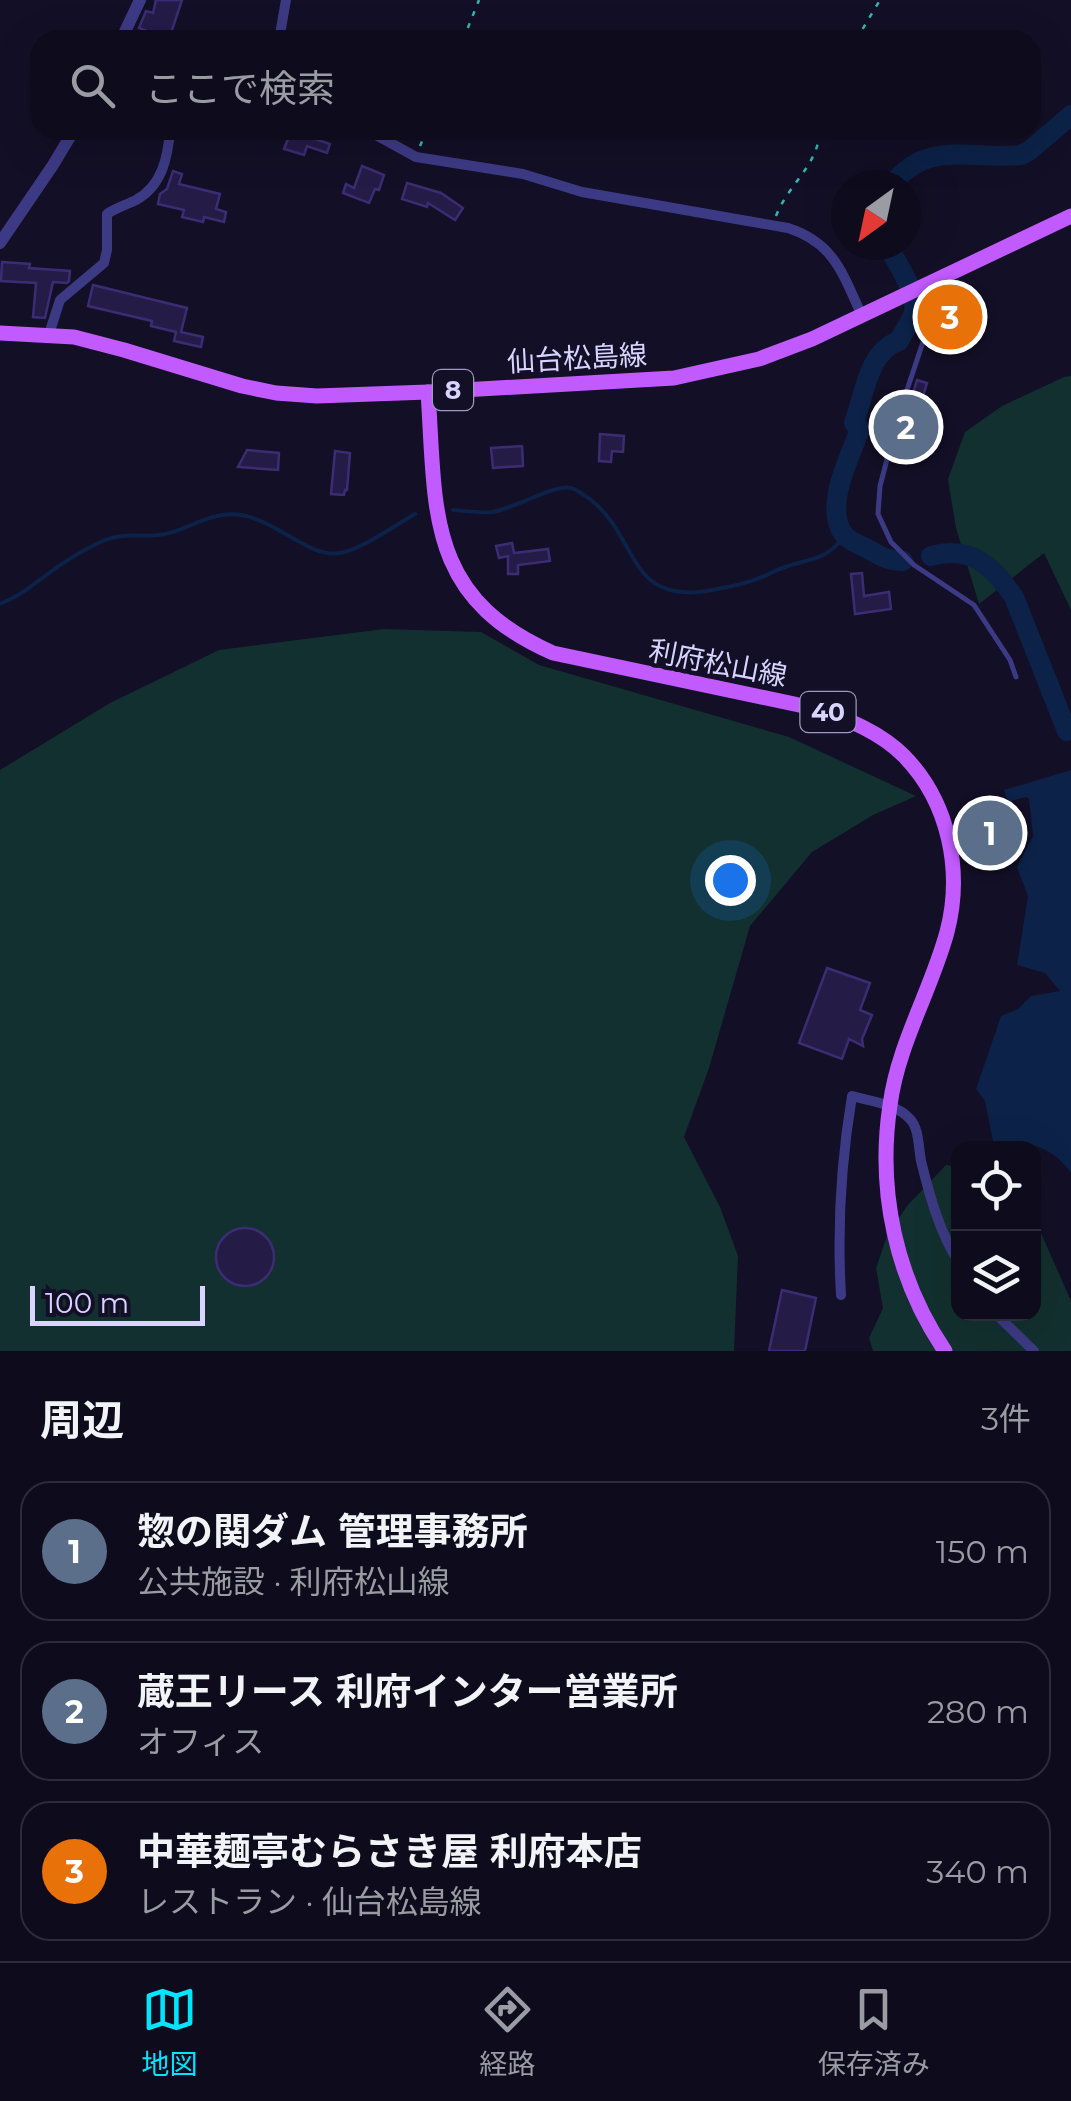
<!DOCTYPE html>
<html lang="ja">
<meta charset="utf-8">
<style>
:root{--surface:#0e0b1c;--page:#1c1929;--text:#f1f3f6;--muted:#9b9ba3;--line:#2e2b3b;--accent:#00e5ff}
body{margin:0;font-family:Montserrat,"Noto Sans JP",sans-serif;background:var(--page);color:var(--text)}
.controls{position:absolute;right:30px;bottom:30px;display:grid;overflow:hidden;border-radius:20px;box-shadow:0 10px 40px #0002}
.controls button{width:90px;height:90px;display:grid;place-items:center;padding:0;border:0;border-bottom:2px solid var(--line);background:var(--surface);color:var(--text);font:50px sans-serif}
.compass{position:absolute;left:831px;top:170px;width:90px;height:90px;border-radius:50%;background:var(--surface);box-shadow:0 10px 40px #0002;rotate:213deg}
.scale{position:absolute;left:30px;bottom:25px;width:175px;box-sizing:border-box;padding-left:10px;border:5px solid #d9d4ff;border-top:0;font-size:28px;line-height:35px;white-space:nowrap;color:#d9d4ff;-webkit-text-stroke:8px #130f26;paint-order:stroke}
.you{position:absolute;left:730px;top:880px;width:35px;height:35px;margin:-25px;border:8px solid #fff;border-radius:50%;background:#1a73e8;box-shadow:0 0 0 15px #1a73e833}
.badge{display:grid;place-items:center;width:65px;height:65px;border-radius:50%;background:var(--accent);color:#fff;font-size:32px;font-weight:700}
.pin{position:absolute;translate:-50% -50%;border:5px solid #fff;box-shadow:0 2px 10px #0006}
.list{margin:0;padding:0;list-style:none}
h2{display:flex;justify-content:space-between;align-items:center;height:130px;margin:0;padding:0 40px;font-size:42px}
h2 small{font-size:32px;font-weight:400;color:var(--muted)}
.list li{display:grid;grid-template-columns:65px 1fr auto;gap:30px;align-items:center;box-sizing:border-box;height:140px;margin:0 20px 20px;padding:0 20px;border:2px solid var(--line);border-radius:30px}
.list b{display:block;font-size:38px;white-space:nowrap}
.list p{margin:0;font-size:32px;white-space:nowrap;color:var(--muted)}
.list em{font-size:32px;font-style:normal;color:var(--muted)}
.icon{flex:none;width:55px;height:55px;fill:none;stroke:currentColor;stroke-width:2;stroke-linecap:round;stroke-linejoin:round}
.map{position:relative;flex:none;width:1071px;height:1351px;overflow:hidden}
.search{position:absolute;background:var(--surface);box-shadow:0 10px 40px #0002;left:30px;right:30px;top:30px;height:110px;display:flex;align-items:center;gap:25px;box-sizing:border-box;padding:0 35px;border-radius:30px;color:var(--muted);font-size:38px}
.sheet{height:610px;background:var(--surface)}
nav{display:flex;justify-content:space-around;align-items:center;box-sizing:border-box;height:140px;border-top:2px solid var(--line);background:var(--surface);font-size:28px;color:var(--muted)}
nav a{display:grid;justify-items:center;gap:5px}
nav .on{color:var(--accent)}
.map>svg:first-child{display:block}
.green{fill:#12302f}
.water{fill:#0c2248}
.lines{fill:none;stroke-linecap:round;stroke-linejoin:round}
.stream{stroke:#0c2248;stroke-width:4}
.river{stroke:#0c2248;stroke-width:20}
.building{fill:#241b47;stroke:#3b2d73;stroke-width:2.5}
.path{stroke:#2fb8b0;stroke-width:2.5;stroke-dasharray:5 8;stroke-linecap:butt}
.service{stroke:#3d3a85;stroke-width:5}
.minor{stroke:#3d3a85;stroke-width:10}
.tertiary{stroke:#3d3a85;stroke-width:12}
.primary{stroke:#c25bff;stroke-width:15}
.labels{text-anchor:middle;stroke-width:9;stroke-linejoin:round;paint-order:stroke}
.shield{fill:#130f26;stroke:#9e99be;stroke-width:2.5}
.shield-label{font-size:25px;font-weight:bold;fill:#d9d4ff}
.street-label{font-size:28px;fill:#d9d4ff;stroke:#130f26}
</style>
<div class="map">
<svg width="1071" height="1351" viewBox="0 0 1071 1351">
<rect width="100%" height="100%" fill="#130f26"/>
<g class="green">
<path d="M1071 376V610L1044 553 979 604 956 528 948 479 965 432 1002 406 1064 377Z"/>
<path d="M384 629 481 632 539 665 789 737 916 796 873 815 812 852 750 926 709 1068 684 1137 720 1207 738 1256 734 1351H0V770L110 703 219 650Z"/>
<path d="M946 1165 958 1167V1314H1034V1224L1041 1233 1071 1301V1351H873L869 1338 883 1308 876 1268 887 1236 907 1206Z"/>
</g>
<path class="water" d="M1071 770V1173C1050 1143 1026 1143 993 1141L985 1101 976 1089 1001 1016 1018 1009 1031 996 1060 991 1045 973 1017 965 1028 896 1017 867 1033 836 1029 799 1026 797 1008 802 1004 790Z"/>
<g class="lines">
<g class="stream">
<path d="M453 510C466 511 479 513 492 512 514 509 554 484 571 488 579 490 585 496 591 500 639 538 627 603 707 591 729 587 752 583 773 572 802 557 825 565 845 535"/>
<path d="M0 604C18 597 30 587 45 576 63 562 85 549 105 540 123 533 141 537 159 535 180 533 197 520 217 516 267 504 301 559 340 553 360 550 396 525 415 514"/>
</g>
<g class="river">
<path d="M892 185C926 139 973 160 1021 155L1029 151 1071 115"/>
<path d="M888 245C896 263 917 291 914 312 912 321 903 332 899 341 868 351 864 396 854 423L860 429C850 457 822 509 845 536 850 541 859 545 866 548 879 555 889 562 903 561"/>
<path d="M931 556C970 545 992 565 1014 597L1067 731"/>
</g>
</g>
<g class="building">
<path d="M156 0H182L170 36 165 34 163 40H152L155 34 139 28 146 11 153 13Z"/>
<path d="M266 130H311L309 137 330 144 327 153 307 146 304 155 284 149 288 139 266 132Z"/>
<path d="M362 166 384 175 379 190 375 189 369 203 343 193 346 184 354 188Z"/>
<path d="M173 171 182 174 179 184 220 194 216 209 226 212 224 222 204 217 203 222 182 217 184 210 158 204 160 194 167 189Z"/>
<path d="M407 183 441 193 463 208 455 220 428 203 427 207 402 199Z"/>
<path d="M2 262 30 264 29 268 70 271 69 281 67 283 53 282 45 318 33 317 36 283 1 281Z"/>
<path d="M93 285 187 308 181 332 203 337 201 347 174 341 176 332 151 326 152 321 88 306Z"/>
<path d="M917 380 927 383 909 443 899 440Z"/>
<path d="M600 434 624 436 623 452 612 451 611 462 599 461Z"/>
<path d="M522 446 523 466 493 468 491 448Z"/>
<path d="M247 450 279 453 278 470 238 467Z"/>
<path d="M335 451 350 453 347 490H345L344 495 331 494Z"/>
<path d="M512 543 514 553 548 549 550 561 518 565V574H508V556L499 558 496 546Z"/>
<path d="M862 573 864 596 889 592 891 609 855 614 851 574Z"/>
<path d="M991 825 1000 850 976 859 967 833Z"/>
<path d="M827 968 870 983 860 1010 872 1015 862 1039 863 1046 849 1039 842 1059 799 1043Z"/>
<circle cx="245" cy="1257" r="29"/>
<path d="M782 1290 816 1298 805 1351H769Z"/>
</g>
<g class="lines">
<g class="path">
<path d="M463 40 479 0"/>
<path d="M856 40 880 0"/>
<path d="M420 146 427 130"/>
<path d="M776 216C789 183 818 166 820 130"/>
</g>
<path class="service" d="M940 281 932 315 899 414 880 486 878 514 891 542 914 565 974 605 1010 660 1016 677"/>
<g class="minor">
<path d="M279 40 286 0"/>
<path d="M367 130 416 157 523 174 582 192 788 228C835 243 843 275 862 316"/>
<path d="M49 334 60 300 104 263 107 250V214C116 208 126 205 136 200 162 186 168 157 170 130"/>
<path d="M841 1295C837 1228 841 1162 852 1096 870 1101 897 1104 910 1119 920 1129 918 1151 922 1165 930 1197 940 1233 958 1261"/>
<path d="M996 1314 1034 1351"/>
</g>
<g class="tertiary">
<path d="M121 40 140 0"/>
<path d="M0 243 53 165 74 130"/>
</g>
<g class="primary">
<path d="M0 333 74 337 124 350 242 386 276 393 317 396 428 392 674 378 759 359 812 339 1071 216"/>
<path d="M428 392C436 512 426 597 553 653L818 709C849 720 880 732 904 756 949 802 963 871 947 932 931 991 898 1044 890 1105 877 1191 896 1279 945 1351"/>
</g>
</g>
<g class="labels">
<g class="shield">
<rect x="433" y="370" width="40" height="40" rx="8"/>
<rect x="800.5" y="692" width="55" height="40" rx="8"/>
</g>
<g class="shield-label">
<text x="453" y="399">8</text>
<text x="828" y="721">40</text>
</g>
<g class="street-label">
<text transform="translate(577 358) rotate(-3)" y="10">仙台松島線</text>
<text transform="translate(718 663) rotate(11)" y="10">利府松山線</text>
</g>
</g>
</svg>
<div class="controls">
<button><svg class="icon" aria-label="locate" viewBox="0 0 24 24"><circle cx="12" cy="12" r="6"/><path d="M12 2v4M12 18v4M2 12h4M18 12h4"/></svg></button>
<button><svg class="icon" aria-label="layers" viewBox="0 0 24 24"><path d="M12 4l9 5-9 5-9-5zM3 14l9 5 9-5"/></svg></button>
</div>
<svg class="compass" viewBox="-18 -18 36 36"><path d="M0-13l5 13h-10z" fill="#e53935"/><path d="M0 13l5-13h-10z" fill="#9b9ba3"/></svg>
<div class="scale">100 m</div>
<div class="you"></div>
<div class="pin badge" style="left:990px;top:833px;background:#5c6f8a">1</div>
<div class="pin badge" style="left:906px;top:427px;background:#5c6f8a">2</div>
<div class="pin badge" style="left:950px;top:317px;background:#e8710a">3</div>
<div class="search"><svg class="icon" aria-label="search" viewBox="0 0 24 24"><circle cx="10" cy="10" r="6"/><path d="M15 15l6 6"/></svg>ここで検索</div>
</div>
<section class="sheet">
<h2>周辺<small>3件</small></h2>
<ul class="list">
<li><span class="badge" style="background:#5c6f8a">1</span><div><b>惣の関ダム 管理事務所</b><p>公共施設 · 利府松山線</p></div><em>150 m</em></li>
<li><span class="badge" style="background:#5c6f8a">2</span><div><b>蔵王リース 利府インター営業所</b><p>オフィス</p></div><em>280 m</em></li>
<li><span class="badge" style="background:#e8710a">3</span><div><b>中華麺亭むらさき屋 利府本店</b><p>レストラン · 仙台松島線</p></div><em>340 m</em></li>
</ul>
</section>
<nav>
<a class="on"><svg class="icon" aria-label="map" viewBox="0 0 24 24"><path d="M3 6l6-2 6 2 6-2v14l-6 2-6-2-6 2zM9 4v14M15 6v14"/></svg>地図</a>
<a><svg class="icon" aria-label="directions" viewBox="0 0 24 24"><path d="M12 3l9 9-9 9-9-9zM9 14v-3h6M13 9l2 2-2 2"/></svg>経路</a>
<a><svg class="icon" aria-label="saved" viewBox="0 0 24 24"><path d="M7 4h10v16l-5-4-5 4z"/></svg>保存済み</a>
</nav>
